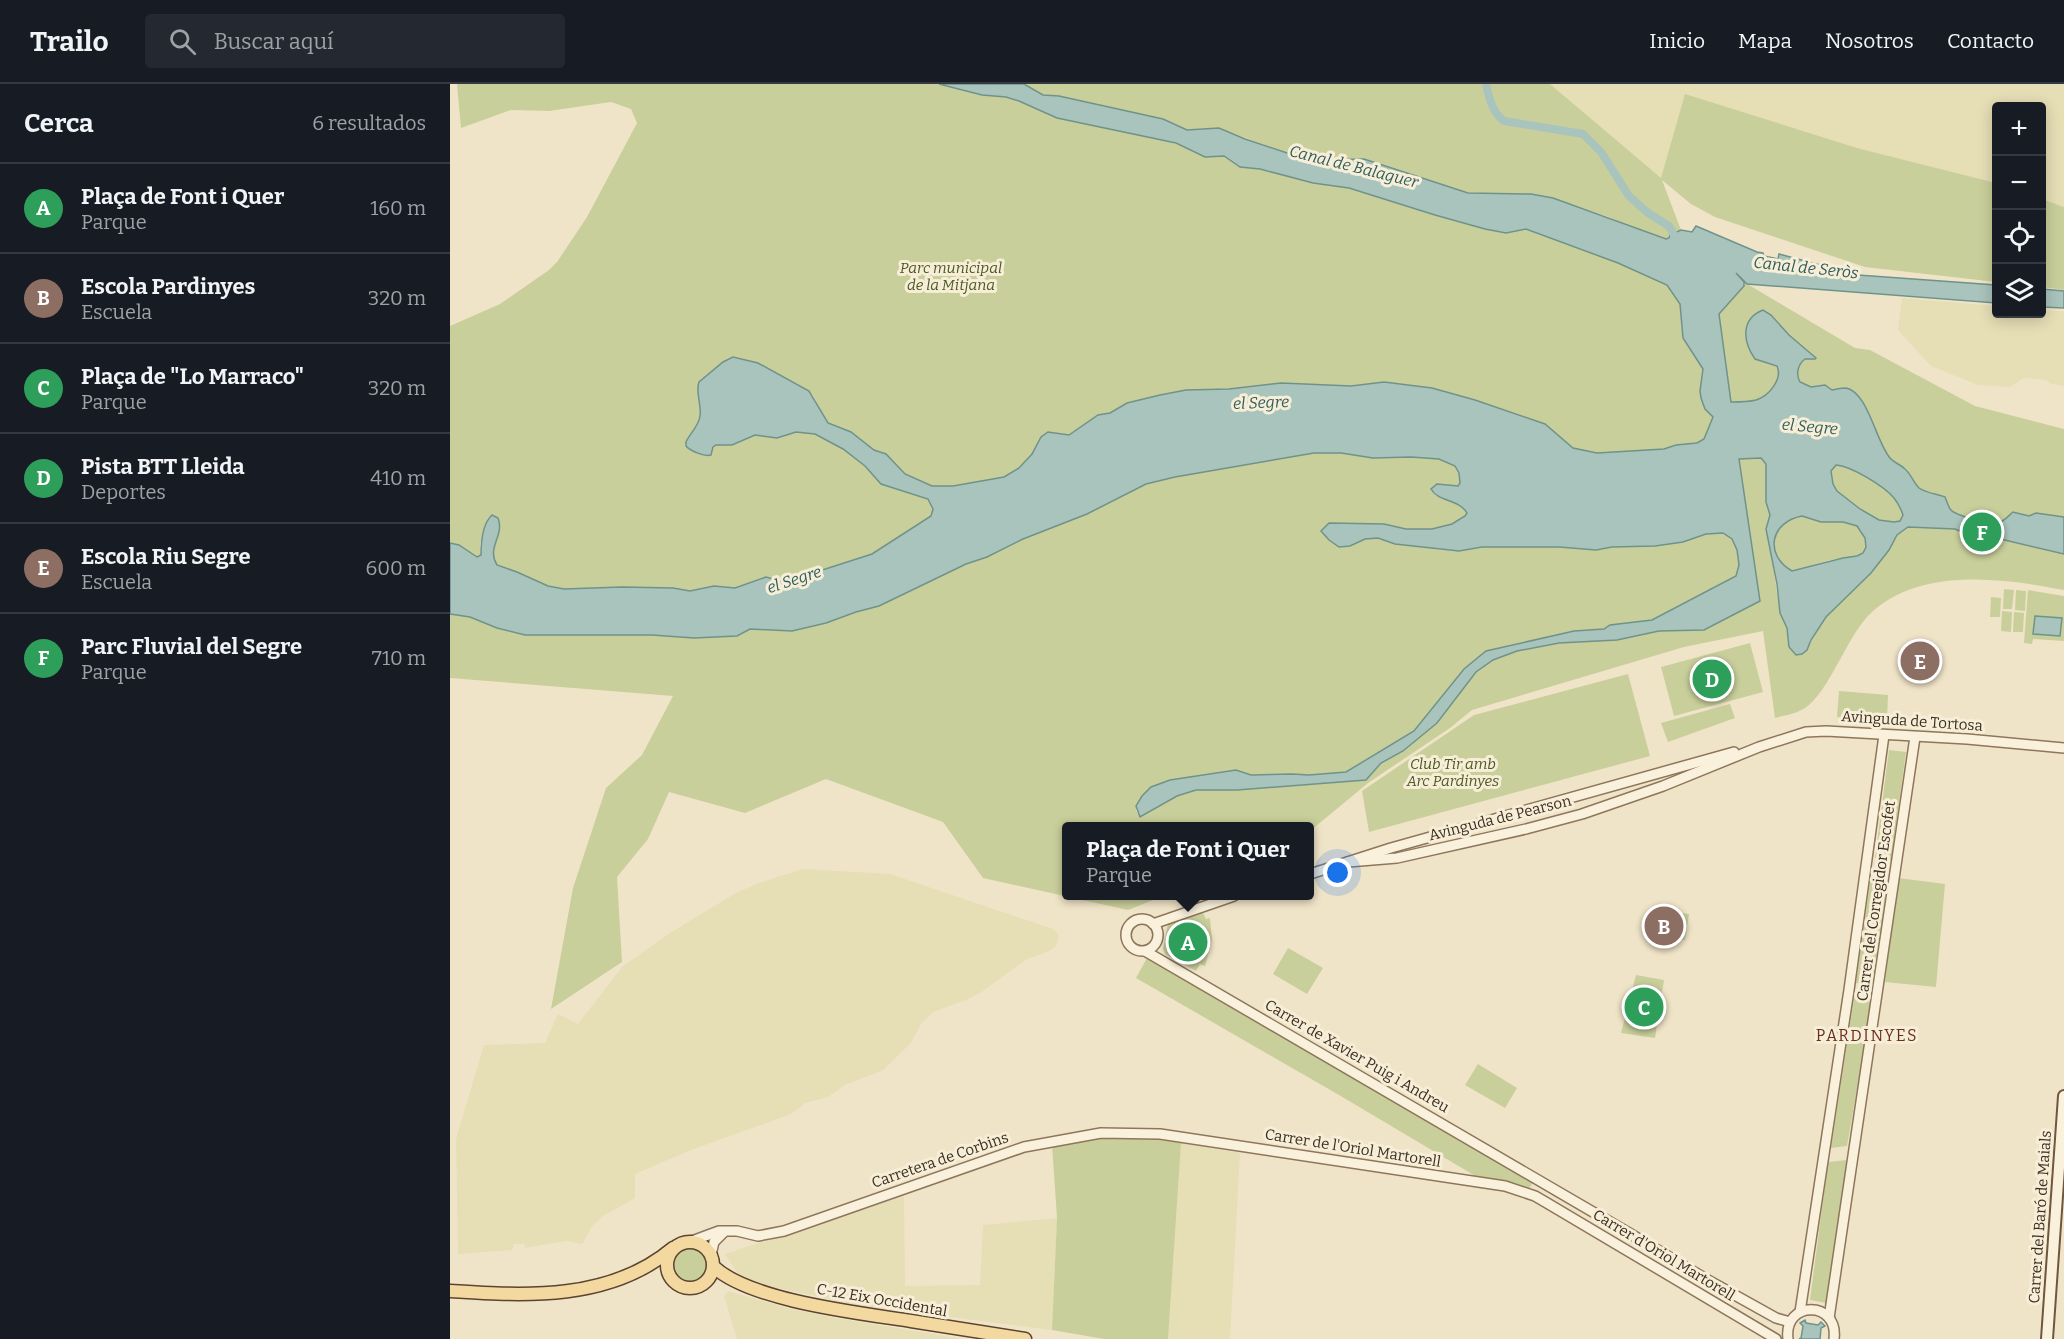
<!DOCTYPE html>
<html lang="es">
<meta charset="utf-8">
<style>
:root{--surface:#171b24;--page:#242831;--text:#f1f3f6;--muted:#9ea1a6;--line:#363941;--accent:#cc999b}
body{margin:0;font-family:Bitter,serif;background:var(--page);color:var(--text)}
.controls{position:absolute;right:18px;top:18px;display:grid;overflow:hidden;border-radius:6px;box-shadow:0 3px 15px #0003}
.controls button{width:54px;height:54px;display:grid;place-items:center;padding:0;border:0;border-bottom:2px solid var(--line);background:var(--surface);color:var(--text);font:30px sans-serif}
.you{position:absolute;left:888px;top:789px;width:21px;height:21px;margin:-15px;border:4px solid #fff;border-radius:50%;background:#1a73e8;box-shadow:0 0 0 9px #1a73e833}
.badge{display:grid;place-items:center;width:39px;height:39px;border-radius:50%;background:var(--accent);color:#fff;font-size:20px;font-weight:700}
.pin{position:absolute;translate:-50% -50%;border:3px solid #fff;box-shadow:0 2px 6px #0006}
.popup{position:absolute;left:612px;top:738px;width:252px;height:78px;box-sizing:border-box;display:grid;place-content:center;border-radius:6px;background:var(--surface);filter:drop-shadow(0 2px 4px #0005);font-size:20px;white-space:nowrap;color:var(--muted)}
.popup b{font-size:22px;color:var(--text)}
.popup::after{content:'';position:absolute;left:50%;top:100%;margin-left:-12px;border:12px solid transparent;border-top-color:var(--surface)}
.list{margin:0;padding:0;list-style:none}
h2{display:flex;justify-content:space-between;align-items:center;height:78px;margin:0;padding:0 24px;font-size:26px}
h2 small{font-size:20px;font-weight:400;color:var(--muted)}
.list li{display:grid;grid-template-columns:39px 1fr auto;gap:18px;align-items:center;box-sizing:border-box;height:90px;padding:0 24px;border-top:2px solid var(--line)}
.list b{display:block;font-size:22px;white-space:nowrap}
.list p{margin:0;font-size:20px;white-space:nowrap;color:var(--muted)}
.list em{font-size:20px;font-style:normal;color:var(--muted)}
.icon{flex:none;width:33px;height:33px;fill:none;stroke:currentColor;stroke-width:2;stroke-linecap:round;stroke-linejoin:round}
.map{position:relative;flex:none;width:1614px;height:1255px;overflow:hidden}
header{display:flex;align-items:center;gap:36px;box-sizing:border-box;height:84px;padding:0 30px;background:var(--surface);border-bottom:2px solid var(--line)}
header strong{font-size:28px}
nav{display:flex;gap:33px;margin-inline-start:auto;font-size:21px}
.search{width:420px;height:54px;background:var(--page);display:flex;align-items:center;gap:15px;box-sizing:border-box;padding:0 21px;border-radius:6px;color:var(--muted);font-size:22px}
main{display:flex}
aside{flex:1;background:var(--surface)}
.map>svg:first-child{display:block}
.farmland{fill:#e6deb5}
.green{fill:#c9cf9b}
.water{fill:#a9c4bc;stroke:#6f938a;stroke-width:1.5;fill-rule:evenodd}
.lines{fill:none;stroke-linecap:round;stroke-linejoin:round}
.canal{stroke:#a9c4bc;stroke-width:8}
.tertiary-casing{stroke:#8d765c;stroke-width:12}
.secondary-casing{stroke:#6f573f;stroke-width:14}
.primary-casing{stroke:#5b4430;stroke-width:15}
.tertiary{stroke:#faf1dc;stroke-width:9}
.secondary{stroke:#faf1dc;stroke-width:10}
.primary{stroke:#f3d9a0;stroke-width:12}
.labels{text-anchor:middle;stroke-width:6;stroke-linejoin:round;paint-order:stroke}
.park-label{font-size:15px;font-style:italic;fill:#4d5a26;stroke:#f7eed8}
.street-label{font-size:15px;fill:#3d2e20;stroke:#f7eed8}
.water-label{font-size:16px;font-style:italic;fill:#2f5d5a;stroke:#f7eed8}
.neighbourhood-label{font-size:16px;letter-spacing:1.5px;fill:#6b2e1e;stroke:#f7eed8}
</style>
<header>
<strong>Trailo</strong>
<div class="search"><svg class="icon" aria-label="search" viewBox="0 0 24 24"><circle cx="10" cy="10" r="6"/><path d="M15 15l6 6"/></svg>Buscar aquí</div>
<nav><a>Inicio</a><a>Mapa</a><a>Nosotros</a><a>Contacto</a></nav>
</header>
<main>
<aside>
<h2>Cerca<small>6 resultados</small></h2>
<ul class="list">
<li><span class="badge" style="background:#2e9e5b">A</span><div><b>Plaça de Font i Quer</b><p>Parque</p></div><em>160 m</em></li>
<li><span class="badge" style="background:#8d6e63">B</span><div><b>Escola Pardinyes</b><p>Escuela</p></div><em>320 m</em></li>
<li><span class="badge" style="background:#2e9e5b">C</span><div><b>Plaça de &quot;Lo Marraco&quot;</b><p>Parque</p></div><em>320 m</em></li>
<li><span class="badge" style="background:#2e9e5b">D</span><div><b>Pista BTT Lleida</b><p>Deportes</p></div><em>410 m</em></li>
<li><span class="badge" style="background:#8d6e63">E</span><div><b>Escola Riu Segre</b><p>Escuela</p></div><em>600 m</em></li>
<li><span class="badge" style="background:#2e9e5b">F</span><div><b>Parc Fluvial del Segre</b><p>Parque</p></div><em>710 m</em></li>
</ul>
</aside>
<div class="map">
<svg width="1614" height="1255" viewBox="0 0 1614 1255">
<rect width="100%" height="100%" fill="#f0e4c8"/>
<g class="farmland">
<path d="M1100 0H1614V123L1592 115V22H1546V99L1407 64 1211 95Z"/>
<path d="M1452 214 1546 222V230H1592V226L1614 227V302L1602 300 1595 296 1578 294 1572 295 1560 303 1528 301 1481 282 1448 246Z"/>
<path d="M353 785 440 790 603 845 608 850V855L606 862 599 867 577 875 533 907 516 916 483 928 471 940 460 960 433 986 395 1001 378 1013 355 1019 341 1030 241 1066 185 1090V1114L153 1132 143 1141 132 1160 116 1157 75 1164 74 1160H64L62 1166 8 1170 6 1055 34 961 95 959 108 930 128 940 172 883 220 849 286 809 309 799Z"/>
<path d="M731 1059 790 1069 780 1255H718Z"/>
<path d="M454 1112 455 1202 530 1201 533 1141 607 1134 602 1246 406 1221 292 1196 275 1170Z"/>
<path d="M278 1207 337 1224 386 1234 513 1255H287L274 1212Z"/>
</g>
<g class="green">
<path d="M7 0H489L532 11 556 13 569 17 607 34 722 58 755 73 774 72 787 82 810 85 863 99 899 104 985 131 1035 145 1060 148 1076 145 1168 179 1217 201 1229 216 1232 224 1233 254 1253 285 1250 307 1252 318 1255 325 1263 333 1254 355 1247 359 1226 361 1214 365 1151 370 1130 367 1123 364 1095 340 1025 316 982 304 934 298 901 302 831 299 779 305 736 306 710 311 677 319 660 329 648 331 619 351 589 356 582 370 569 385 554 393 503 402H482L455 390 432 368 424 366 401 348 378 339 362 310 308 279 267 284 254 293 249 309 251 321 249 338 240 351 242 367 257 372 261 371 263 363 266 361H282L305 351 327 354 346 348 365 350 393 365 415 382 431 400 478 415 483 425 481 432 422 470 335 498 323 494H312L285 504 264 502 240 507 223 504 172 503 114 505 98 502 67 488 47 481C39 467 47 454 50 439L45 432 38 434 30 460 31 471 27 473 9 461 0 459V242L50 220 99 186 107 178 137 133 187 39 181 25 161 18 99 27 61 26 11 44Z"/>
<path d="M574 0H1100L1211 94 1235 10 1407 64 1546 99V198L1415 183 1265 133 1241 120 1212 96 1231 146 1220 151 1218 155 1186 145 1159 133 1103 114 1081 110 1018 109 914 75 874 76 839 70 769 44 737 46 713 35 609 12 593 11Z"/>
<path d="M1592 115 1614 123V206L1592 203Z"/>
<path d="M1294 198 1405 264 1420 266 1525 322 1614 345V506C1552 494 1466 482 1417 533 1396 556 1378 609 1355 624 1346 630 1335 631 1325 634L1313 547 1234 563 1022 626 1000 644 918 699 860 747V742H616V812H713L678 826 533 794 493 738 376 695 295 729 219 708 198 755 167 793 172 878 101 925 123 804 156 704 192 671 223 612 0 594V530L20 533 47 544 75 551H203L244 554 287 552 300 545 342 547 376 539 406 528 429 522 516 480 537 473 573 455 637 430 691 402 729 392 864 369H891L923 374 961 373 989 375 1005 382 1009 389 1010 399 1008 402 987 400 985 410 1013 422 1017 429 1015 432 1002 440 982 445H956L934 440 879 439V456L889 463 900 462 915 455 928 454 945 460 1004 467 1032 463H1109L1146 466 1162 463 1205 462 1233 458 1256 450 1273 449 1282 455 1288 469 1289 481 1286 492 1276 499 1206 534 1190 539 1160 541 1154 545 1124 547 1036 567 1014 585 964 647 896 688 859 691 842 690 801 691 786 686 716 697C703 701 687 712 686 726L690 733 727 712 746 706H787L916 696 931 679 953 667 987 639 1026 588 1043 576 1067 567 1109 559 1167 556 1209 547 1254 546 1309 517 1289 375 1311 374 1316 380V418L1320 431 1317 441 1330 529 1337 544 1339 561 1344 570 1358 562 1376 533 1421 489 1439 466 1447 451 1459 442 1466 400C1462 393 1458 387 1451 382 1446 378 1441 376 1437 370 1424 350 1420 320 1400 306H1382L1375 301 1359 303 1350 298C1346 290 1348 281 1355 275H1365L1366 274 1339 251 1321 231 1313 226C1287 237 1295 256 1305 275L1327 282C1333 295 1319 312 1306 316 1298 318 1289 318 1281 318L1269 230 1294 202Z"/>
<path d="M1386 381C1401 382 1434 402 1444 414 1448 419 1451 425 1453 431L1450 438 1429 436 1410 425 1387 407 1383 400 1381 387Z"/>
<path d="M1352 432 1371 438H1393L1407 442C1412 448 1419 459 1414 467 1409 475 1400 473 1392 474 1375 476 1359 483 1342 487 1338 485 1333 482 1330 479 1321 469 1324 447 1334 439 1338 434 1346 433 1352 432Z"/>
<path d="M1554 505 1564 506 1562 525H1553Z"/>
<path d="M1566 506 1576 507 1575 527 1565 526Z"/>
<path d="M1578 506 1614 512V557L1583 555 1582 560 1574 559Z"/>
<path d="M1541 513 1551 514 1550 533H1540Z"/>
<path d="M1552 527 1562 528 1561 548 1551 547Z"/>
<path d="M1564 528 1574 529 1573 548H1563Z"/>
<path d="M1300 559 1313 608 1224 632 1211 583Z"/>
<path d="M1178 590 1200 672 919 748 912 707 1024 631Z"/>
<path d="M1389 607 1438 611 1437 637 1387 633Z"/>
<path d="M1280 620 1285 634 1218 658 1211 639Z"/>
<path d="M1439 666 1456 668 1441 776 1425 774Z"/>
<path d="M1448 794 1495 800 1486 903 1435 898Z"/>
<path d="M1420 798 1437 800 1423 901 1406 899Z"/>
<path d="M1205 825 1239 830 1235 856 1201 851Z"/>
<path d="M753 829 756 835 760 834 762 856 755 882 750 880 746 887 715 870 713 865 718 840Z"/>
<path d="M838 864 873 884 857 910 823 890Z"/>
<path d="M697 874 1083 1098 1079 1105 1027 1093 889 1011 686 894Z"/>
<path d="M1186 891 1214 896 1205 954 1171 949Z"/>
<path d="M1404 914 1422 918 1397 1062 1381 1064Z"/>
<path d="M1028 980 1067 1004 1055 1024 1015 1001Z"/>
<path d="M667 1053 696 1054 731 1059 718 1255H654L602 1246 607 1134 602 1061Z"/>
<path d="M1397 1076 1376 1219 1360 1216 1378 1078Z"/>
<circle cx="240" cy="1181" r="18"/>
</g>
<g class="water">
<path d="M489 0H574L593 11 609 12 713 35 737 46 769 44 795 55 843 71 874 76 914 75 1018 109 1081 110 1103 114 1216 155 1219 154 1220 151 1231 146 1242 148 1246 142 1307 168 1313 169 1314 172 1328 175 1329 170 1408 191 1546 201V219L1297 200 1286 189 1294 198V202L1269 230 1281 318C1289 318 1298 318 1306 316 1319 312 1333 295 1327 282L1305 275C1293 258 1290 235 1313 226L1321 231 1339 251 1366 274 1365 275H1355C1347 281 1346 291 1350 298L1361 303 1375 301 1382 306C1386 305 1391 304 1396 304 1418 308 1426 358 1440 374 1444 379 1450 380 1455 385 1461 390 1463 398 1469 404 1476 409 1487 410 1495 413 1497 417 1498 423 1501 426 1506 432 1541 440 1547 439 1553 439 1559 431 1563 428L1579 432 1586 429 1614 433V470L1542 453 1519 451 1505 445 1458 443 1447 451 1439 466 1421 489 1376 533 1361 556 1357 566 1352 570 1346 571 1339 563 1337 544 1330 529 1327 500 1316 445 1320 431 1316 418V380L1311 374 1289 375 1310 517 1254 546 1209 547 1167 556 1109 559 1067 567 1043 576 1026 588 987 639 953 667 931 679 916 696 787 706H746L727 712 690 733 686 722 692 712 701 703 720 696 786 686 801 691 842 690 859 691 896 688 964 647 1014 585 1036 567 1124 547 1154 545 1160 541 1202 536 1286 492 1289 481 1287 466 1282 455 1273 449 1256 450 1233 458 1205 462 1162 463 1146 466 1109 463H1032L1009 467 945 460 928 454 915 455 900 462 889 463 879 456 871 447 879 439 934 440 956 445H982L1002 440 1015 432 1017 429C1009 415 988 418 981 405L987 400 1008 402 1010 399 1009 389 1005 382 989 375 961 373 923 374 891 369H864L725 393 696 400 637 430 573 455 537 473 516 480 429 522 406 528 376 539 342 547 300 545 287 552 244 554 202 551H75L47 544 20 533 0 530V459L9 461 27 473 31 471C31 459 32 440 42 431L48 434C55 452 36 463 47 481L67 488 98 502 114 505 172 503 223 504 240 507 264 502 285 504 316 493 335 498 422 470 481 432 483 425 478 415 431 400 415 382 393 365 365 350 346 348 327 354 305 351 282 361H266L263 363 261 371C255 373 240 367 236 362V358C240 349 249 342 250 332 252 321 245 308 249 298L273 278 283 273 308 279 359 307 378 339 401 348 424 366 436 370 455 390 482 402H503L554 393 569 384 582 370 591 353 598 348 619 351 648 331 660 329 677 319 710 311 736 306 779 305 831 299 901 302 934 298 982 304 1025 316 1095 340 1123 364 1147 369 1214 365 1226 361 1247 359 1254 355 1263 333 1255 325 1251 314 1250 307 1253 285 1233 254 1230 220 1217 201 1168 179 1076 145 1056 149 1035 145 985 131 899 104 863 99 810 85 790 83 774 72 755 73 726 59 607 34 569 17 556 13 532 11ZM1386 381C1401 382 1434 402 1444 414 1448 419 1451 425 1453 431L1450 437 1444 438 1429 436 1410 425 1387 407 1383 400 1381 387ZM1352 432 1371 438H1393L1407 442 1415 454 1416 463 1413 469 1407 472 1393 474 1342 487C1314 471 1320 438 1352 432Z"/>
<path d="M1592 205 1614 207V224L1592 223Z"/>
<path d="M1585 532 1612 534 1610 552 1583 550Z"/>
<path d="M1355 1236 1356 1239 1368 1241 1371 1238 1375 1242 1371 1244 1370 1255H1349L1351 1254 1353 1242 1350 1239Z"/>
</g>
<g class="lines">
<path class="canal" d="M1036 0C1039 14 1042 28 1054 37L1133 50 1151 68 1179 112 1198 129 1219 142 1228 158"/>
<g class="tertiary-casing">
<g id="tertiary">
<path d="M898 778 947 774 1076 745 1132 730 1213 702 1309 663 1356 648 1376 647 1517 655 1614 664"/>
<path d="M860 790 941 764 1284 668"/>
<circle cx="692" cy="851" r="16"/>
<path d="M703 840 784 812"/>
<path d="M695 867 1179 1149 1256 1195 1326 1234 1340 1238"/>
<path d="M242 1157 269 1147H287L308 1152 334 1147 574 1063 651 1049 710 1050 1055 1102 1085 1112 1097 1119 1326 1255"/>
<path d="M261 1171 264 1158 274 1148"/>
<path d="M1350 1228 1399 906 1434 651"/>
<path d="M1379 1234 1465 653"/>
<path d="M1338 1255C1333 1216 1389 1216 1384 1255"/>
</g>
</g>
<g class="secondary-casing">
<path id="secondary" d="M1597 1255 1614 1012"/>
</g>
<g class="primary-casing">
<g id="primary">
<circle cx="240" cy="1181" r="23"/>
<path d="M264 1183C301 1217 410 1229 461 1237 499 1243 537 1249 575 1255"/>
<path d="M0 1207C77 1212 160 1217 223 1164"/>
</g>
</g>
<use href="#tertiary" class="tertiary"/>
<use href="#secondary" class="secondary"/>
<use href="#primary" class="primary"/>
</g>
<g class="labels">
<g class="park-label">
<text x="501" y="189">Parc municipal<tspan x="501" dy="17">de la Mitjana</tspan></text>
<text x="1003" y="685">Club Tir amb<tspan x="1003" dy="17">Arc Pardinyes</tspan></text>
</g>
<g class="street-label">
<text transform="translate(1462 637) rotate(4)" y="5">Avinguda de Tortosa</text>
<text transform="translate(1050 734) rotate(-14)" y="5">Avinguda de Pearson</text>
<text transform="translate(1426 817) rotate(-82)" y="5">Carrer del Corregidor Escofet</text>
<text transform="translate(907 972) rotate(30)" y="5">Carrer de Xavier Puig i Andreu</text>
<text transform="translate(903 1064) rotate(9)" y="5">Carrer de l'Oriol Martorell</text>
<text transform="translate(490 1076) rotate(-19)" y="5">Carretera de Corbins</text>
<text transform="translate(1590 1133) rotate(-86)" y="5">Carrer del Baró de Maials</text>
<text transform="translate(1214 1171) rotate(31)" y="5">Carrer d'Oriol Martorell</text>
<text transform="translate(432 1216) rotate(10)" y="5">C-12 Eix Occidental</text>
</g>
<g class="water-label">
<text transform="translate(904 82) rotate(14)" y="6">Canal de Balaguer</text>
<text transform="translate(1356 183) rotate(6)" y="6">Canal de Seròs</text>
<text transform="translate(811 318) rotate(-2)" y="6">el Segre</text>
<text transform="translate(1360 342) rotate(5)" y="6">el Segre</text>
<text transform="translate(344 495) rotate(-18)" y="6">el Segre</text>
</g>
<g class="neighbourhood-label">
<text x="1417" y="957">PARDINYES</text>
</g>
</g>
</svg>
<div class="controls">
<button>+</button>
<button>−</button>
<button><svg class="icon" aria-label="locate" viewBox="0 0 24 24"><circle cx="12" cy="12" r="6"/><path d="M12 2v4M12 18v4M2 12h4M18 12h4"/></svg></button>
<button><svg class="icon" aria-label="layers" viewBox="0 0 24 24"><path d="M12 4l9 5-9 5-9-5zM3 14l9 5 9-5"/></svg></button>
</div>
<div class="you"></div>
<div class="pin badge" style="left:738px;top:858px;background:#2e9e5b">A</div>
<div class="popup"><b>Plaça de Font i Quer</b>Parque</div>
<div class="pin badge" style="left:1214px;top:842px;background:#8d6e63">B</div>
<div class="pin badge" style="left:1194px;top:923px;background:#2e9e5b">C</div>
<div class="pin badge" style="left:1262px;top:595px;background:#2e9e5b">D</div>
<div class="pin badge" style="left:1470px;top:577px;background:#8d6e63">E</div>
<div class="pin badge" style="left:1532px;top:448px;background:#2e9e5b">F</div>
</div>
</main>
